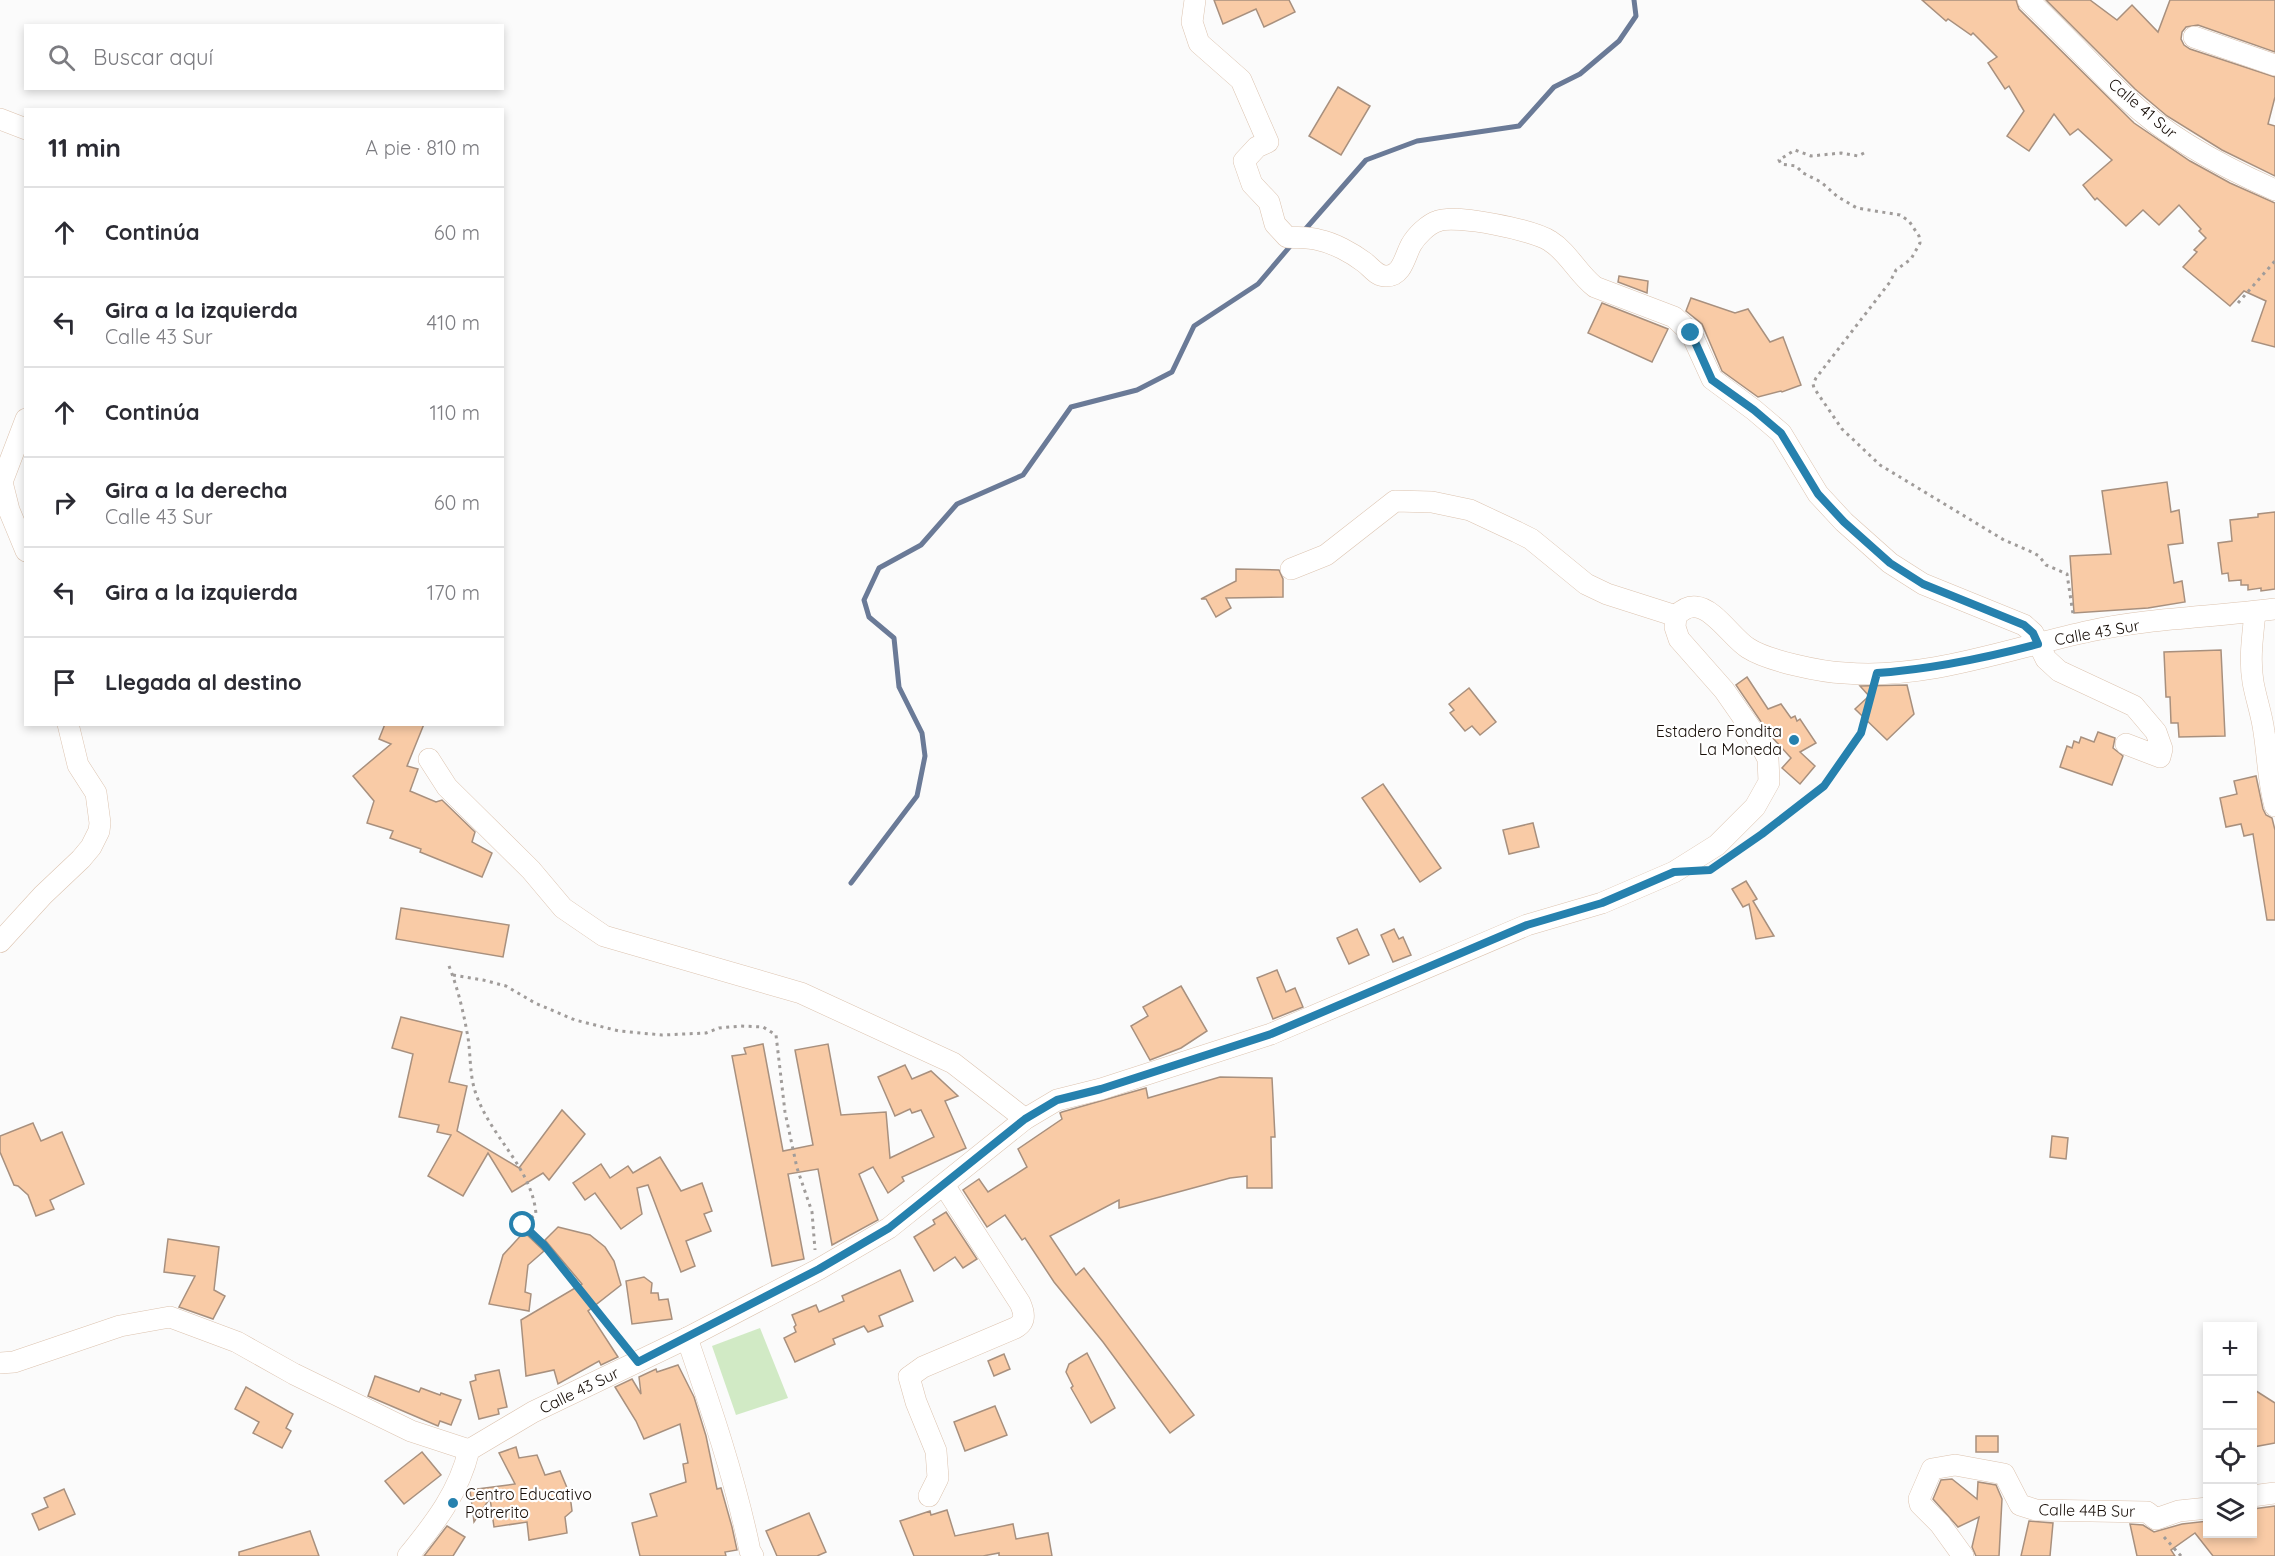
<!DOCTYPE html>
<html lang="es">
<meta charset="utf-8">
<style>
:root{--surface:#fff;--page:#f7f7f7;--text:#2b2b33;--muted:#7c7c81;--line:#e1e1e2}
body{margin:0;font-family:Quicksand,sans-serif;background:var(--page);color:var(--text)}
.controls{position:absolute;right:18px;bottom:18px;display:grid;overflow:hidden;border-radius:0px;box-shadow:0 3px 9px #0003}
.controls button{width:54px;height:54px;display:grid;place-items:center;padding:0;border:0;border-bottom:2px solid var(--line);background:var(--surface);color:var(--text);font:30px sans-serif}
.stop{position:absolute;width:18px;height:18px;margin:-14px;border:4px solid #2681ae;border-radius:50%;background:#fff}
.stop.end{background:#2681ae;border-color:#fff;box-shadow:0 2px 6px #0008}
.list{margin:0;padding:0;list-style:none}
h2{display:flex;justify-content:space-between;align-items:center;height:78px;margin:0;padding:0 24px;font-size:26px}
h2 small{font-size:20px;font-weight:400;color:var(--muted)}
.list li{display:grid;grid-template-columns:39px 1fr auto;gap:18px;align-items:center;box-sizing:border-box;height:90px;padding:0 24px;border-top:2px solid var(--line)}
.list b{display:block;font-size:22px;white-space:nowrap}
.list p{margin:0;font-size:20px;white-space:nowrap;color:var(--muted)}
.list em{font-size:20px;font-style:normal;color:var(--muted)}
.icon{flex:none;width:33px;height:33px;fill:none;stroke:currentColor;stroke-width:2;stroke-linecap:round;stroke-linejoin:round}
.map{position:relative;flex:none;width:2275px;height:1556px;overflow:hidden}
.search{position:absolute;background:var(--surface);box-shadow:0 3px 9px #0003;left:24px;top:24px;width:480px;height:66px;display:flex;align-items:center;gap:15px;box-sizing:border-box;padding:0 21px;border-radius:0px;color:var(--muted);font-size:22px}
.panel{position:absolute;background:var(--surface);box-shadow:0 3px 9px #0003;left:24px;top:108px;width:480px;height:618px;border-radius:0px}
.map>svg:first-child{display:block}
.green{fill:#d1eac5}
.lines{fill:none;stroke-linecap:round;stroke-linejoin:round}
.stream{stroke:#6a7a97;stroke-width:5}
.building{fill:#f9cba6;stroke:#a8907e;stroke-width:1.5}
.minor-casing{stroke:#dcc3af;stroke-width:22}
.path{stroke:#a09c9a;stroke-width:3;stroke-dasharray:3 4.5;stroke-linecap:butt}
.minor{stroke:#fff;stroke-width:21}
.route{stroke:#2681ae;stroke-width:8}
.poi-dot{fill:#2681ae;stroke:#fff;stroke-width:2}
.labels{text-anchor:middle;stroke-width:4.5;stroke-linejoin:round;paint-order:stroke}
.street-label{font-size:16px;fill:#170e08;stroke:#fff}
.poi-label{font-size:16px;fill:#170e08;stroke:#fff;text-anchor:end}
</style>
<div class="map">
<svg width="2275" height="1556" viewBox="0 0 2275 1556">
<rect width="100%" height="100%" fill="#fbfbfb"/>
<path class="green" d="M760 1328 788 1398 736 1415 712 1346Z"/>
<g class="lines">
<g class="stream">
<path d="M1302 233 1366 160 1417 141 1519 126 1554 87 1580 74 1619 41 1636 16 1634 0"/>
<path d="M851 883 917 796 925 756 922 733 899 687 894 638 869 617 864 600 879 568 921 545 957 504 1023 475 1071 407 1137 390 1172 372 1194 326 1258 284 1292 244"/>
</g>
</g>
<g class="building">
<path d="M1214 0H1289L1295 12 1264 27 1256 9 1223 24Z"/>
<path d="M1922 0H2016L2019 9 2134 123 2190 161 2230 183 2275 203V347L2252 341 2266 301 2244 291 2230 306 2183 267 2197 252 2194 250 2206 238 2199 231 2201 229 2179 205 2159 225 2143 210 2126 226 2097 198 2095 200 2083 185 2112 160 2078 129 2070 135 2054 114 2029 151 2007 136 2024 111 2009 86 2005 89 1988 63 1997 57 1973 33 1971 35 1948 19 1946 21Z"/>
<path d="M2046 0H2090L2117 20 2132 5 2158 32 2170 0H2275V52L2198 25 2186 27 2182 32 2181 39 2184 45 2190 49 2275 77V97L2268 124 2275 126V176L2222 150 2167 116 2135 89Z"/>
<path d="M1338 87 1370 106 1341 155 1309 136Z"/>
<path d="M1619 276 1648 281 1647 293 1618 282Z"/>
<path d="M1691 298 1735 313 1748 309 1770 342 1783 337 1801 385 1782 392 1781 391 1758 397 1722 371 1702 324 1686 311Z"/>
<path d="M1602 303 1668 329 1652 362 1588 333Z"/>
<path d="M2167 482 2171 512 2179 510 2183 543 2168 545 2174 583 2182 581 2185 602 2148 608 2074 613 2070 556 2111 554 2102 491Z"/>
<path d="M2275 512V589L2261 591V588L2248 590V585H2241V580L2229 581 2228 573 2222 574 2218 543 2232 541 2230 520 2258 517V514Z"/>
<path d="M1236 569 1279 570 1283 579V597L1226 598 1231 608 1216 617 1206 599H1201L1236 581Z"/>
<path d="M2221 650 2225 736 2179 737 2178 723H2171L2170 697H2166L2164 652Z"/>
<path d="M1747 677 1768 709 1781 704 1791 718 1795 716 1797 721 1800 719 1816 743 1800 752 1815 766 1800 784 1782 768 1791 758 1770 735 1736 685Z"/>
<path d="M1907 685 1914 714 1887 740 1855 709 1869 696 1860 686Z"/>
<path d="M1469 688 1496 722 1480 735 1472 726 1465 731 1450 713 1454 710 1449 704Z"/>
<path d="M385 724H424L407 766 418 769 410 791 436 802 442 800 475 832 472 842 492 853 482 877 420 852 421 849 390 838 393 831 367 823 374 801 353 776 391 744 379 739Z"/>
<path d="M2098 732 2115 738 2113 748 2123 756 2112 785 2060 767 2067 746 2072 748 2074 741 2079 743 2081 737 2094 742Z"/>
<path d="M2256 776 2263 809 2266 815 2272 818 2275 830V920H2267L2253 834 2244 836 2241 824 2226 827 2220 798 2237 794 2234 781Z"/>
<path d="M1383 784 1441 868 1420 882 1362 798Z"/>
<path d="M1533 823 1539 847 1509 854 1503 830Z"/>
<path d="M1746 881 1757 899 1753 901 1774 936 1756 939 1749 904 1743 907 1732 889Z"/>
<path d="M401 908 509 925 503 957 396 939Z"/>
<path d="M1357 929 1369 955 1349 964 1337 938Z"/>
<path d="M1394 929 1399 939 1403 937 1411 955 1393 962 1381 935Z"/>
<path d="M1277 970 1286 992 1295 988 1303 1007 1273 1019 1257 978Z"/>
<path d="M1181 986 1207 1031 1181 1048 1150 1060 1131 1026 1148 1016 1143 1007Z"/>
<path d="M401 1017 462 1032 449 1082 467 1086 457 1131 519 1168 562 1110 585 1134 549 1180 543 1173 512 1192 488 1153 463 1196 428 1176 451 1135 437 1132 439 1125 399 1117 413 1054 392 1048Z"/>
<path d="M763 1044 783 1151 813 1145 795 1050 828 1044 841 1115 886 1112 890 1158 934 1137 921 1110 912 1113 910 1109 895 1116 878 1077 905 1065 912 1079 931 1071 958 1096 945 1101 966 1148 902 1177 904 1181 888 1193 873 1167 859 1174 878 1220 832 1245 818 1169 788 1174 804 1259 772 1266 732 1056 746 1054 744 1048Z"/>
<path d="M1220 1077 1272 1078 1275 1137H1271L1272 1188H1247V1176L1230 1178 1119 1208V1200L1050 1236 1076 1275 1084 1268 1194 1415 1170 1433 1103 1342 1054 1282 1025 1238 1022 1240 1005 1215 987 1227 963 1190 979 1179 988 1192 1027 1167 1018 1149 1062 1119 1060 1113 1062 1112 1146 1088 1148 1098Z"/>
<path d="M33 1123 41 1141 62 1132 84 1184 50 1200 54 1209 36 1216 28 1195 18 1186 14 1185 0 1152V1136Z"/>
<path d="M2052 1136 2068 1138 2066 1159 2050 1157Z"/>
<path d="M660 1157 681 1191 702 1183 712 1211 704 1214 711 1231 686 1241 695 1266 681 1272 648 1185 637 1188 642 1214 621 1229 595 1193 585 1200 573 1183 601 1164 610 1178 628 1166 633 1173Z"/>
<path d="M946 1212 977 1259 963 1268 955 1257 934 1271 914 1237 935 1224 933 1220Z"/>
<path d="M558 1227 590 1235 605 1247 614 1261 621 1285 588 1311 618 1357 601 1365 599 1361 558 1384 554 1370 526 1376 521 1320 582 1284 545 1240Z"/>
<path d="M524 1232 544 1251 528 1265 525 1292 531 1294 529 1311 489 1304 503 1255Z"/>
<path d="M168 1239 219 1247 214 1290 225 1296 213 1319 179 1307 195 1276 164 1272Z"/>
<path d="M900 1270 913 1301 879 1316 883 1326 868 1332 864 1326 833 1339 835 1344 795 1362 784 1338 796 1332 794 1327 796 1325 792 1315 816 1305 819 1312 844 1301 842 1296Z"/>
<path d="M644 1277 652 1283 651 1293H658L659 1300 668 1299 672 1319 632 1324 626 1281Z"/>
<path d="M1087 1353 1115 1408 1091 1423 1071 1388 1073 1386 1066 1372 1069 1364Z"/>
<path d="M1004 1354 1010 1369 994 1376 988 1361Z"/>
<path d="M678 1365 694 1397 706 1436 717 1489 721 1488 732 1527 737 1550 725 1552 726 1556H640L632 1523 657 1516 650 1494 686 1482 683 1464 688 1463 680 1424 644 1439 636 1421 615 1387 632 1379 641 1394 639 1377 656 1369 657 1372Z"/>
<path d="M499 1370 507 1407 498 1409 499 1414 479 1419 470 1382 476 1380 475 1375Z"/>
<path d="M375 1376 419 1392 421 1388 440 1395 441 1393 461 1400 451 1425 440 1421 438 1426 368 1396Z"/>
<path d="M246 1387 293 1414 286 1428 291 1431 282 1448 253 1433 259 1422 235 1409Z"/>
<path d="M2253 1389 2275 1403V1443L2253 1447Z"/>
<path d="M995 1406 1007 1435 965 1451 954 1422Z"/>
<rect x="1976" y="1436" width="22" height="16"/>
<path d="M516 1447 519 1458 537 1455 545 1475 560 1471 570 1495 572 1511 565 1517 567 1533 529 1540 527 1522 494 1527 490 1498 474 1522 470 1490 515 1484 499 1453Z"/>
<path d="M422 1452 441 1475 404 1504 385 1481Z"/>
<path d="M1952 1479 1977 1499 1978 1482 1996 1485 2002 1499 1999 1556H1976L1972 1547 1979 1517 1958 1527 1933 1499 1941 1480Z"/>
<path d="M64 1489 75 1514 39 1530 32 1514 48 1507 44 1498Z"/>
<path d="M2275 1506V1556H2213L2195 1533 2171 1550 2175 1556H2137L2130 1524 2143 1525 2154 1532 2182 1524 2208 1521V1533H2253V1509Z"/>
<path d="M947 1510 955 1536 1013 1524 1016 1539 1048 1533 1052 1556H999V1553L983 1556H914L900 1521 930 1511 931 1515Z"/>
<path d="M809 1513 826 1552 817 1556H777L766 1531Z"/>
<path d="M2029 1521 2053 1523 2050 1556H2021Z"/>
<path d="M447 1526 465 1537 453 1556H424Z"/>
<path d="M310 1531 319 1556H239V1552Z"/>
</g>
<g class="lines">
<g class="minor-casing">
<g id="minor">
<path d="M1195 0 1192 22 1199 43 1241 80 1268 142 1257 147 1244 161 1252 184 1269 202 1275 224 1287 237C1297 238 1309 237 1319 240 1334 243 1352 253 1364 262 1372 268 1377 277 1387 276 1402 276 1405 256 1411 245 1416 236 1428 224 1438 221 1456 214 1533 230 1550 241 1568 252 1578 274 1595 287L1674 317 1691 333 1712 379 1754 410 1781 433 1818 494 1844 522 1890 563 1923 584 2024 625 2033 633 2046 659 2059 671 2134 706 2156 732 2162 749 2160 757 2126 744"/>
<path d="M2028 0C2062 32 2093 66 2126 98 2168 138 2223 167 2275 190"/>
<path d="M2194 37 2275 65"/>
<path d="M0 119 26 129"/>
<path d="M26 419 2 482 9 510 26 551"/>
<path d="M1291 569 1326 555 1395 501 1432 502 1470 510 1517 532 1531 539 1586 584 1607 594 1676 616"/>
<path d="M2255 612C2253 635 2249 658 2253 682 2256 699 2262 715 2264 732 2268 757 2268 781 2275 806"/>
<path d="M429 759 447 787 531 870 563 908 604 936 801 993 953 1063 1025 1119"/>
<path d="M0 942 43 895 81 859 91 847 99 831 100 823 96 793 78 765 68 724"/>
<path d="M687 1338C711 1408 735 1478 750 1551L753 1556"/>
<path d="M0 1363 14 1362 120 1326 170 1317 237 1342 294 1374 411 1431 469 1450"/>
<path d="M469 1450 533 1412 687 1338 819 1269 889 1228 1025 1119 1057 1100 1101 1089 1271 1034 1527 925 1602 903 1674 872 1717 845 1755 807 1769 782 1768 759 1756 736 1724 690 1679 639 1675 627 1676 616C1681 611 1688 606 1696 607 1714 608 1733 639 1748 648 1768 661 1821 672 1845 673 1928 680 2010 648 2090 631 2149 618 2215 617 2275 609"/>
<path d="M929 1496 938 1478 936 1451 916 1402 909 1377 923 1367 1015 1328C1026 1322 1025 1314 1020 1303L944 1185"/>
<path d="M2252 1496 2275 1493"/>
<path d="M408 1556C435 1523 459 1492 469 1450"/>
<path d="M1963 1556 1940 1524 1920 1504 1919 1499 1932 1469 1955 1465 2004 1474 2020 1505 2036 1510 2147 1512 2156 1519 2179 1511 2208 1508"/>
</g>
</g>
<g class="path">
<path d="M1864 153 1858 156 1841 153 1811 156 1795 150 1779 160 1781 164 1796 166 1803 173 1821 182 1838 197 1857 208 1900 215 1909 221 1919 236 1920 243 1911 259 1896 270 1890 282 1816 378 1813 384 1814 388 1842 429 1880 465 2004 540 2032 552 2039 556 2046 565 2067 574 2073 614"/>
<path d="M2238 303 2275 261"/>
<path d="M1747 845 1824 786 1861 733 1872 693"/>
<path d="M449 966C457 986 463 1010 467 1032 471 1051 469 1072 475 1091 489 1136 532 1167 536 1214L523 1225 544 1245 626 1346"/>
<path d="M453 975 483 980 506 986 535 1003 575 1020 619 1031 662 1035 706 1033 719 1028 741 1026 763 1027 776 1035 785 1112 797 1168 812 1212 815 1250"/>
<path d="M2164 1537 2181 1556"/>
</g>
<use href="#minor" class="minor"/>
</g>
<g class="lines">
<path class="route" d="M523 1225 544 1245 638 1362 819 1269 889 1228 1025 1119 1057 1100 1101 1089 1271 1034 1527 925 1602 903 1674 872 1710 870 1762 834 1824 786 1861 733 1877 673C1932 669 1985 658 2038 644L2033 633 2024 625 1923 584 1890 563 1844 522 1818 494 1781 433 1754 410 1712 380 1691 333"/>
</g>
<g class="poi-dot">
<circle cx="1794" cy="740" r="6"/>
<circle cx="453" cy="1503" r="6"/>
</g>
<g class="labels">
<g class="street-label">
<text transform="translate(2143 108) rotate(40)" y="6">Calle 41 Sur</text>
<text transform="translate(2097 632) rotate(-10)" y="6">Calle 43 Sur</text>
<text transform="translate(579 1390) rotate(-26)" y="6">Calle 43 Sur</text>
<text transform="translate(2087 1510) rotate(1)" y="6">Calle 44B Sur</text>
</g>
<g class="poi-label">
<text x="1782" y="737">Estadero Fondita<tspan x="1782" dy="18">La Moneda</tspan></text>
<text x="465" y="1500" text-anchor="start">Centro Educativo<tspan x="465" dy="18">Potrerito</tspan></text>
</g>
</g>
</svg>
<div class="controls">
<button>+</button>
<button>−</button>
<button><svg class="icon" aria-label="locate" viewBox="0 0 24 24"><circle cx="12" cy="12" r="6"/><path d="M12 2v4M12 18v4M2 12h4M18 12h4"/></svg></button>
<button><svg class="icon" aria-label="layers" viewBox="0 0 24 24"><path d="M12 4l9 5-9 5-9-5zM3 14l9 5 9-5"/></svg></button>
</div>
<div class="stop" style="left:523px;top:1225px"></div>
<div class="stop end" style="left:1691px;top:333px"></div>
<div class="search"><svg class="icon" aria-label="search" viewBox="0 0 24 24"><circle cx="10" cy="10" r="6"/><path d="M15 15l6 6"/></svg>Buscar aquí</div>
<section class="panel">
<h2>11 min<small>A pie · 810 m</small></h2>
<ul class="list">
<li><svg class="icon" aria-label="ahead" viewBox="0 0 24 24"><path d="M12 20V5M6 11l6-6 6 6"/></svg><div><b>Continúa</b></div><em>60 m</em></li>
<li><svg class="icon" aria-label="left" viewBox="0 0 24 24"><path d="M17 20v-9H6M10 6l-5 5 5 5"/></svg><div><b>Gira a la izquierda</b><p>Calle 43 Sur</p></div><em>410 m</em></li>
<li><svg class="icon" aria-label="ahead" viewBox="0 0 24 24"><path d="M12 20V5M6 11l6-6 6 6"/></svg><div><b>Continúa</b></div><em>110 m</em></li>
<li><svg class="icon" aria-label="right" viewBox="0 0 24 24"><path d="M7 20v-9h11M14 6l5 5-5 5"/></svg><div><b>Gira a la derecha</b><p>Calle 43 Sur</p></div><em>60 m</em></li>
<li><svg class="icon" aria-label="left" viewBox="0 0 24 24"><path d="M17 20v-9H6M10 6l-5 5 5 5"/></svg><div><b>Gira a la izquierda</b></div><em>170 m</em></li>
<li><svg class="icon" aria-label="arrive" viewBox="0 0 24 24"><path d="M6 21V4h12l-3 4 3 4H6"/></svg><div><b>Llegada al destino</b></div></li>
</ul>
</section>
</div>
